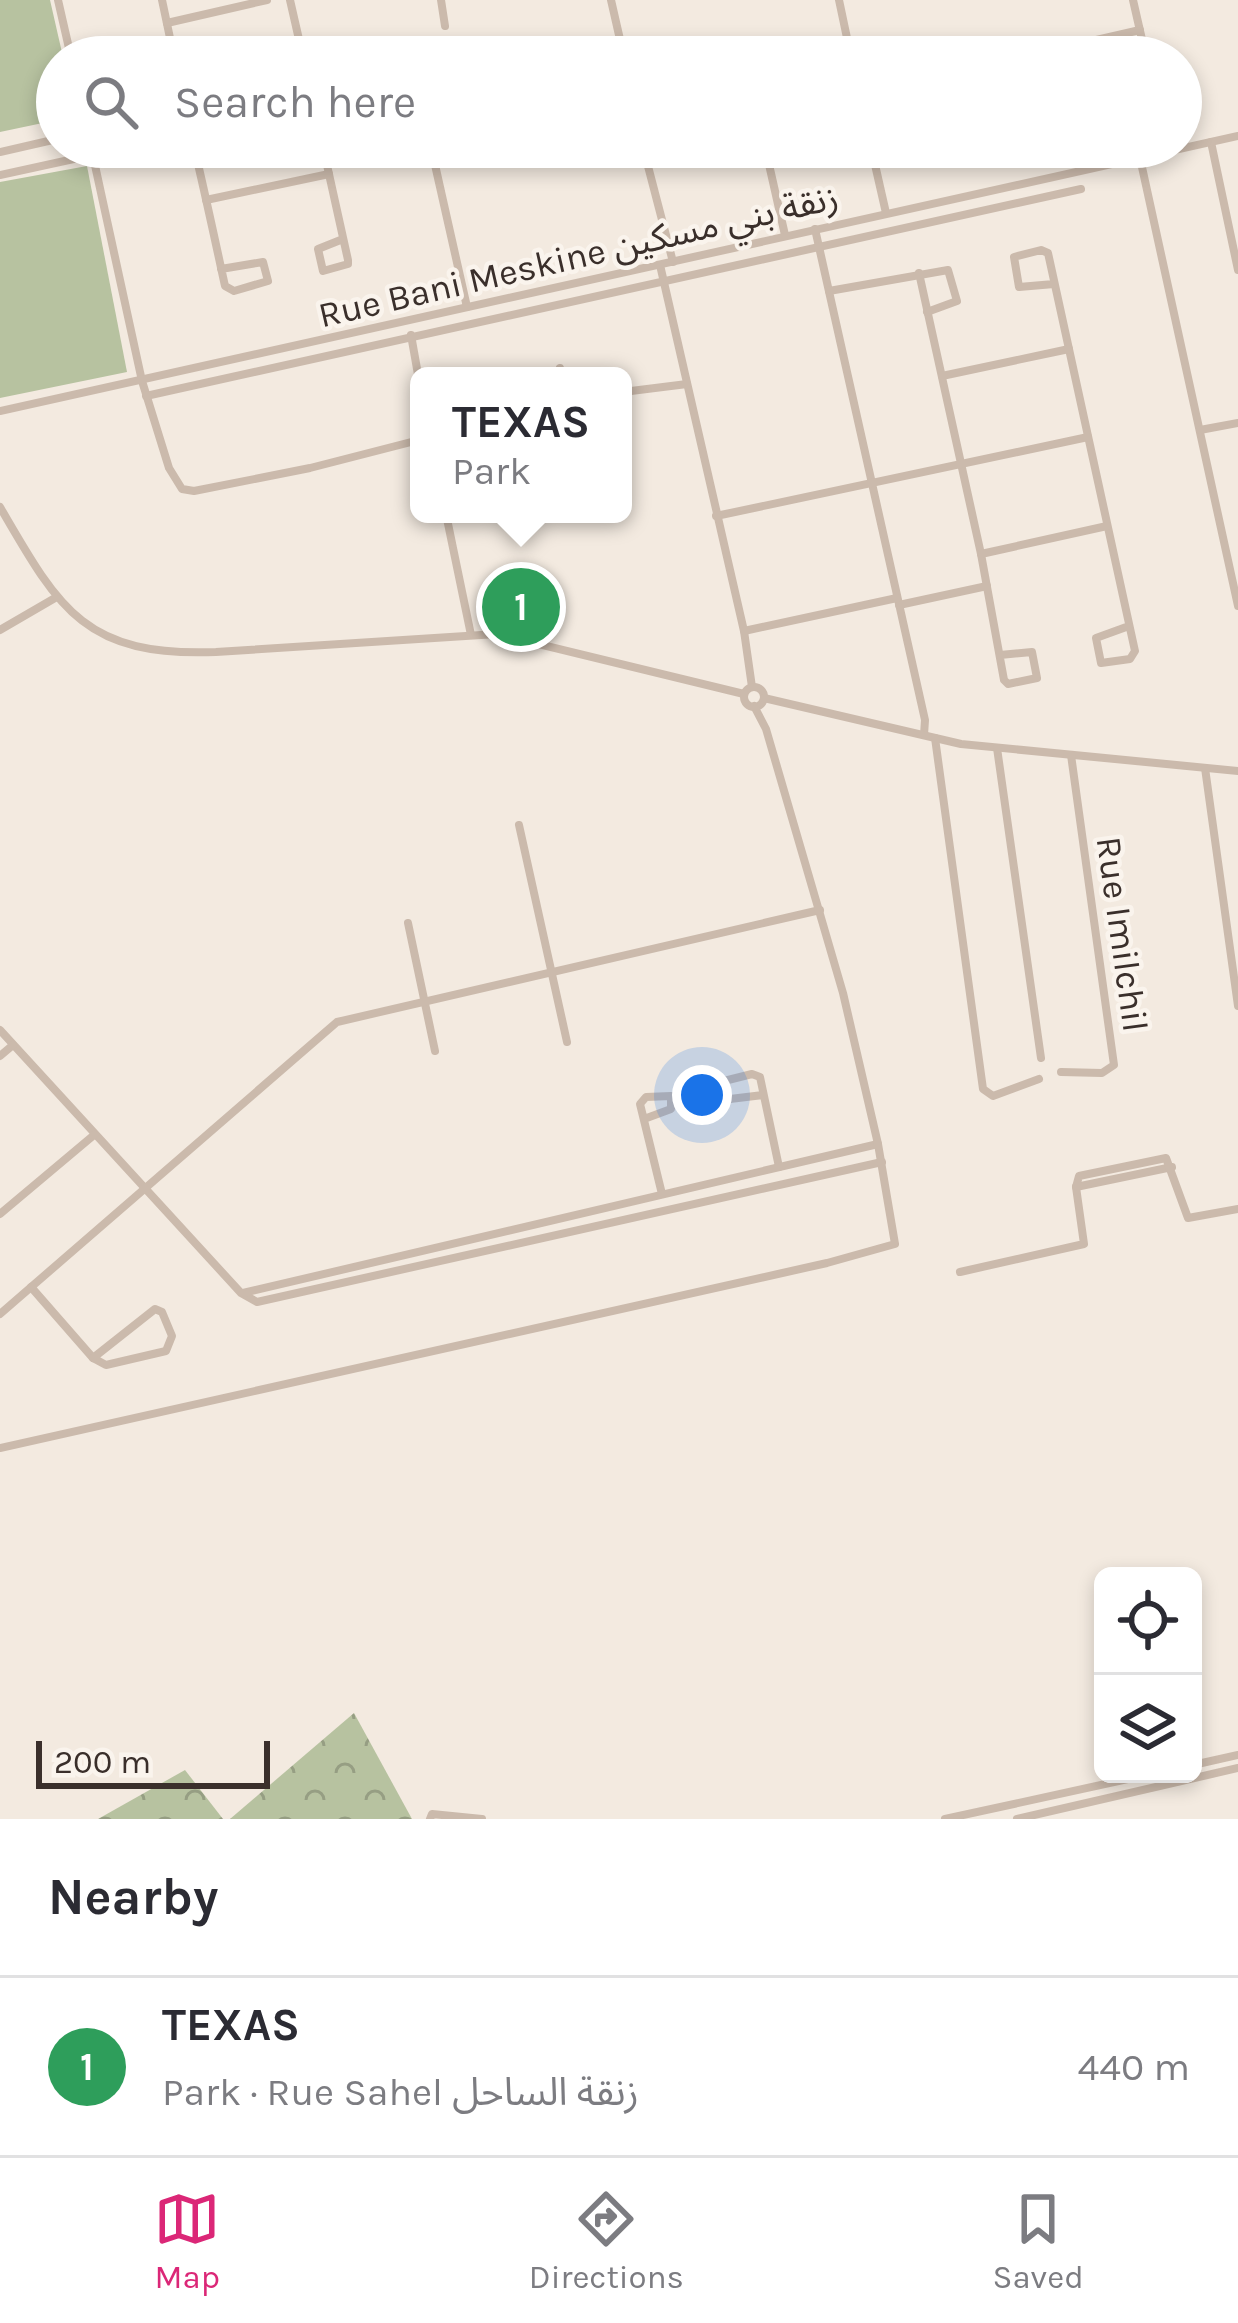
<!DOCTYPE html>
<meta charset="utf-8">
<style>
:root{--surface:#fff;--page:#f7f7f7;--text:#2b2b33;--muted:#7c7c81;--line:#e1e1e2;--accent:#db2777}
body{margin:0;font-family:Karla,"Noto Sans Arabic",sans-serif;background:var(--page);color:var(--text)}
.controls{position:absolute;right:36px;bottom:36px;display:grid;overflow:hidden;border-radius:18px;box-shadow:0 6px 18px #0003}
.controls button{width:108px;height:108px;display:grid;place-items:center;padding:0;border:0;border-bottom:3px solid var(--line);background:var(--surface);color:var(--text);font:60px sans-serif}
.scale{position:absolute;left:36px;bottom:30px;width:234px;box-sizing:border-box;padding-left:12px;border:6px solid #3a2f2b;border-top:0;font-size:33px;line-height:42px;white-space:nowrap;color:#3a2f2b;-webkit-text-stroke:9px #faf4ed;paint-order:stroke}
.you{position:absolute;left:702px;top:1095px;width:42px;height:42px;margin:-30px;border:9px solid #fff;border-radius:50%;background:#1a73e8;box-shadow:0 0 0 18px #1a73e833}
.badge{display:grid;place-items:center;width:78px;height:78px;border-radius:50%;background:var(--accent);color:#fff;font-size:39px;font-weight:700}
.pin{position:absolute;translate:-50% -50%;border:6px solid #fff;box-shadow:0 3px 12px #0006}
.popup{position:absolute;left:410px;top:367px;width:222px;height:156px;box-sizing:border-box;display:grid;place-content:center;border-radius:18px;background:var(--surface);filter:drop-shadow(0 3px 9px #0005);font-size:39px;white-space:nowrap;color:var(--muted)}
.popup b{font-size:45px;color:var(--text)}
.popup::after{content:'';position:absolute;left:50%;top:100%;margin-left:-24px;border:24px solid transparent;border-top-color:var(--surface)}
.list{margin:0;padding:0;list-style:none}
h2{display:flex;justify-content:space-between;align-items:center;height:156px;margin:0;padding:0 48px;font-size:51px}
h2 small{font-size:39px;font-weight:400;color:var(--muted)}
.list li{display:grid;grid-template-columns:78px 1fr auto;gap:36px;align-items:center;box-sizing:border-box;height:180px;padding:0 48px;border-top:3px solid var(--line)}
.list b{display:block;font-size:45px;white-space:nowrap}
.list p{margin:0;font-size:39px;white-space:nowrap;color:var(--muted)}
.list em{font-size:39px;font-style:normal;color:var(--muted)}
.icon{flex:none;width:66px;height:66px;fill:none;stroke:currentColor;stroke-width:2;stroke-linecap:round;stroke-linejoin:round}
.map{position:relative;flex:none;width:1238px;height:1819px;overflow:hidden}
.search{position:absolute;background:var(--surface);box-shadow:0 6px 18px #0003;left:36px;right:36px;top:36px;height:132px;display:flex;align-items:center;gap:30px;box-sizing:border-box;padding:0 42px;border-radius:66px;color:var(--muted);font-size:45px}
.sheet{height:336px;background:var(--surface)}
nav{display:flex;justify-content:space-around;align-items:center;box-sizing:border-box;height:168px;border-top:3px solid var(--line);background:var(--surface);font-size:33px;color:var(--muted)}
nav a{display:grid;justify-items:center;gap:6px}
nav .on{color:var(--accent)}
.map>svg:first-child{display:block}
.grass{fill:#b7c2a0}
.forest{fill:url(#forest-crowns)}
.lines{fill:none;stroke-linecap:round;stroke-linejoin:round}
.minor{stroke:#cbbaac;stroke-width:8}
.labels{text-anchor:middle;stroke-width:9;stroke-linejoin:round;paint-order:stroke}
.street-label{font-size:36px;fill:#3a2f2b;stroke:#faf4ed}
</style>
<div class="map">
<svg width="1238" height="1819" viewBox="0 0 1238 1819">
<defs>
<pattern id="forest-crowns" width="20" height="18" patternUnits="userSpaceOnUse" patternTransform="scale(3)"><rect width="20" height="18" fill="#b7c2a0"/><path d="M2 6a3 3 0 1 1 6 0M12 15a3 3 0 1 1 6 0" fill="none" stroke="#969e83"/></pattern>
</defs>
<rect width="100%" height="100%" fill="#f3eae0"/>
<g class="grass">
<path d="M0 0H50L63 57H57V120L0 132Z"/>
<path d="M87 166 127 372 0 398V182Z"/>
</g>
<g class="forest">
<path d="M354 1713 412 1819H230Z"/>
<path d="M185 1770 223 1819H98Z"/>
</g>
<g class="lines">
<g class="minor">
<path d="M58 0 71 57"/>
<path d="M162 0 174 57"/>
<path d="M290 0 303 57"/>
<path d="M441 0 445 26"/>
<path d="M611 0 624 57"/>
<path d="M839 0 851 57"/>
<path d="M1133 0 1146 57"/>
<path d="M167 23 267 0"/>
<path d="M1022 57 1140 30"/>
<path d="M1211 142 1238 270"/>
<path d="M91 147 142 381 169 468 182 489 194 491 310 468 419 440"/>
<path d="M194 147C205 193 215 240 225 286L234 291 268 281 263 262 221 269"/>
<path d="M323 147 348 260V264L323 271 318 249 343 239"/>
<path d="M431 147 467 307"/>
<path d="M643 147 673 262"/>
<path d="M765 147 785 235"/>
<path d="M871 147 886 213"/>
<path d="M0 152 57 139"/>
<path d="M1140 158 1238 606"/>
<path d="M0 175 92 155"/>
<path d="M206 200 329 174"/>
<path d="M815 229 925 720 924 735"/>
<path d="M660 265 744 631 752 687"/>
<path d="M919 273 981 554 1004 680 1008 684 1037 678 1032 652 1000 655"/>
<path d="M1054 284 1019 287 1014 257 1041 250 1048 253 1135 651 1130 659 1101 663 1096 638 1129 626"/>
<path d="M829 291 948 270 957 301 927 312"/>
<path d="M411 335 419 380"/>
<path d="M560 368 562 376"/>
<path d="M942 376 1069 349"/>
<path d="M623 392 687 384"/>
<path d="M146 396 1081 189"/>
<path d="M0 411 1238 136"/>
<path d="M1200 430 1238 423"/>
<path d="M0 507C60 611 86 657 216 652L497 634 744 694"/>
<path d="M446 514 471 635"/>
<path d="M716 516 1088 437"/>
<path d="M981 554 1107 526"/>
<path d="M899 605 987 586"/>
<path d="M0 630 55 598"/>
<path d="M744 631 897 598"/>
<circle cx="754" cy="697" r="10"/>
<path d="M764 698 961 744 1238 771"/>
<path d="M935 738 983 1089 993 1096 1039 1079"/>
<path d="M997 748 1041 1058"/>
<path d="M1205 768 1238 1006"/>
<path d="M519 825 567 1042"/>
<path d="M408 923 435 1051"/>
<path d="M0 1030 241 1293 257 1302 882 1162"/>
<path d="M0 1056 13 1045"/>
<path d="M1061 1072 1102 1073 1114 1065 1071 755"/>
<path d="M763 1095 730 1099 725 1096 724 1081 752 1074 760 1077 779 1167"/>
<path d="M644 1119 671 1109V1096L646 1097 640 1104 662 1194"/>
<path d="M1076 1187 1172 1167"/>
<path d="M0 1214 94 1135"/>
<path d="M960 1272 1084 1244 1076 1187 1079 1176 1166 1158 1188 1218 1238 1209"/>
<path d="M31 1287 93 1358"/>
<path d="M243 1293 878 1144"/>
<path d="M155 1309 162 1312 172 1336 166 1351 106 1365 93 1358Z"/>
<path d="M0 1314 337 1022 820 910"/>
<path d="M0 1448 827 1263 895 1244 878 1144 843 993 766 729 754 706"/>
<path d="M1193 1765 1238 1755"/>
<path d="M430 1819 432 1814 482 1819"/>
<path d="M945 1819 1151 1774"/>
<path d="M1017 1819 1238 1768"/>
</g>
</g>
<g class="labels">
<g class="street-label">
<text transform="translate(578 255) rotate(-13)" y="13">Rue Bani Meskine زنقة بني مسكين</text>
<text transform="translate(1123 934) rotate(82)" y="13">Rue Imilchil</text>
</g>
</g>
</svg>
<div class="controls">
<button><svg class="icon" aria-label="locate" viewBox="0 0 24 24"><circle cx="12" cy="12" r="6"/><path d="M12 2v4M12 18v4M2 12h4M18 12h4"/></svg></button>
<button><svg class="icon" aria-label="layers" viewBox="0 0 24 24"><path d="M12 4l9 5-9 5-9-5zM3 14l9 5 9-5"/></svg></button>
</div>
<div class="scale">200 m</div>
<div class="you"></div>
<div class="pin badge" style="left:521px;top:607px;background:#2e9e5b">1</div>
<div class="popup"><b>TEXAS</b>Park</div>
<div class="search"><svg class="icon" aria-label="search" viewBox="0 0 24 24"><circle cx="10" cy="10" r="6"/><path d="M15 15l6 6"/></svg>Search here</div>
</div>
<section class="sheet">
<h2>Nearby<small></small></h2>
<ul class="list">
<li><span class="badge" style="background:#2e9e5b">1</span><div><b>TEXAS</b><p>Park · Rue Sahel زنقة الساحل</p></div><em>440 m</em></li>
</ul>
</section>
<nav>
<a class="on"><svg class="icon" aria-label="map" viewBox="0 0 24 24"><path d="M3 6l6-2 6 2 6-2v14l-6 2-6-2-6 2zM9 4v14M15 6v14"/></svg>Map</a>
<a><svg class="icon" aria-label="directions" viewBox="0 0 24 24"><path d="M12 3l9 9-9 9-9-9zM9 14v-3h6M13 9l2 2-2 2"/></svg>Directions</a>
<a><svg class="icon" aria-label="saved" viewBox="0 0 24 24"><path d="M7 4h10v16l-5-4-5 4z"/></svg>Saved</a>
</nav>
